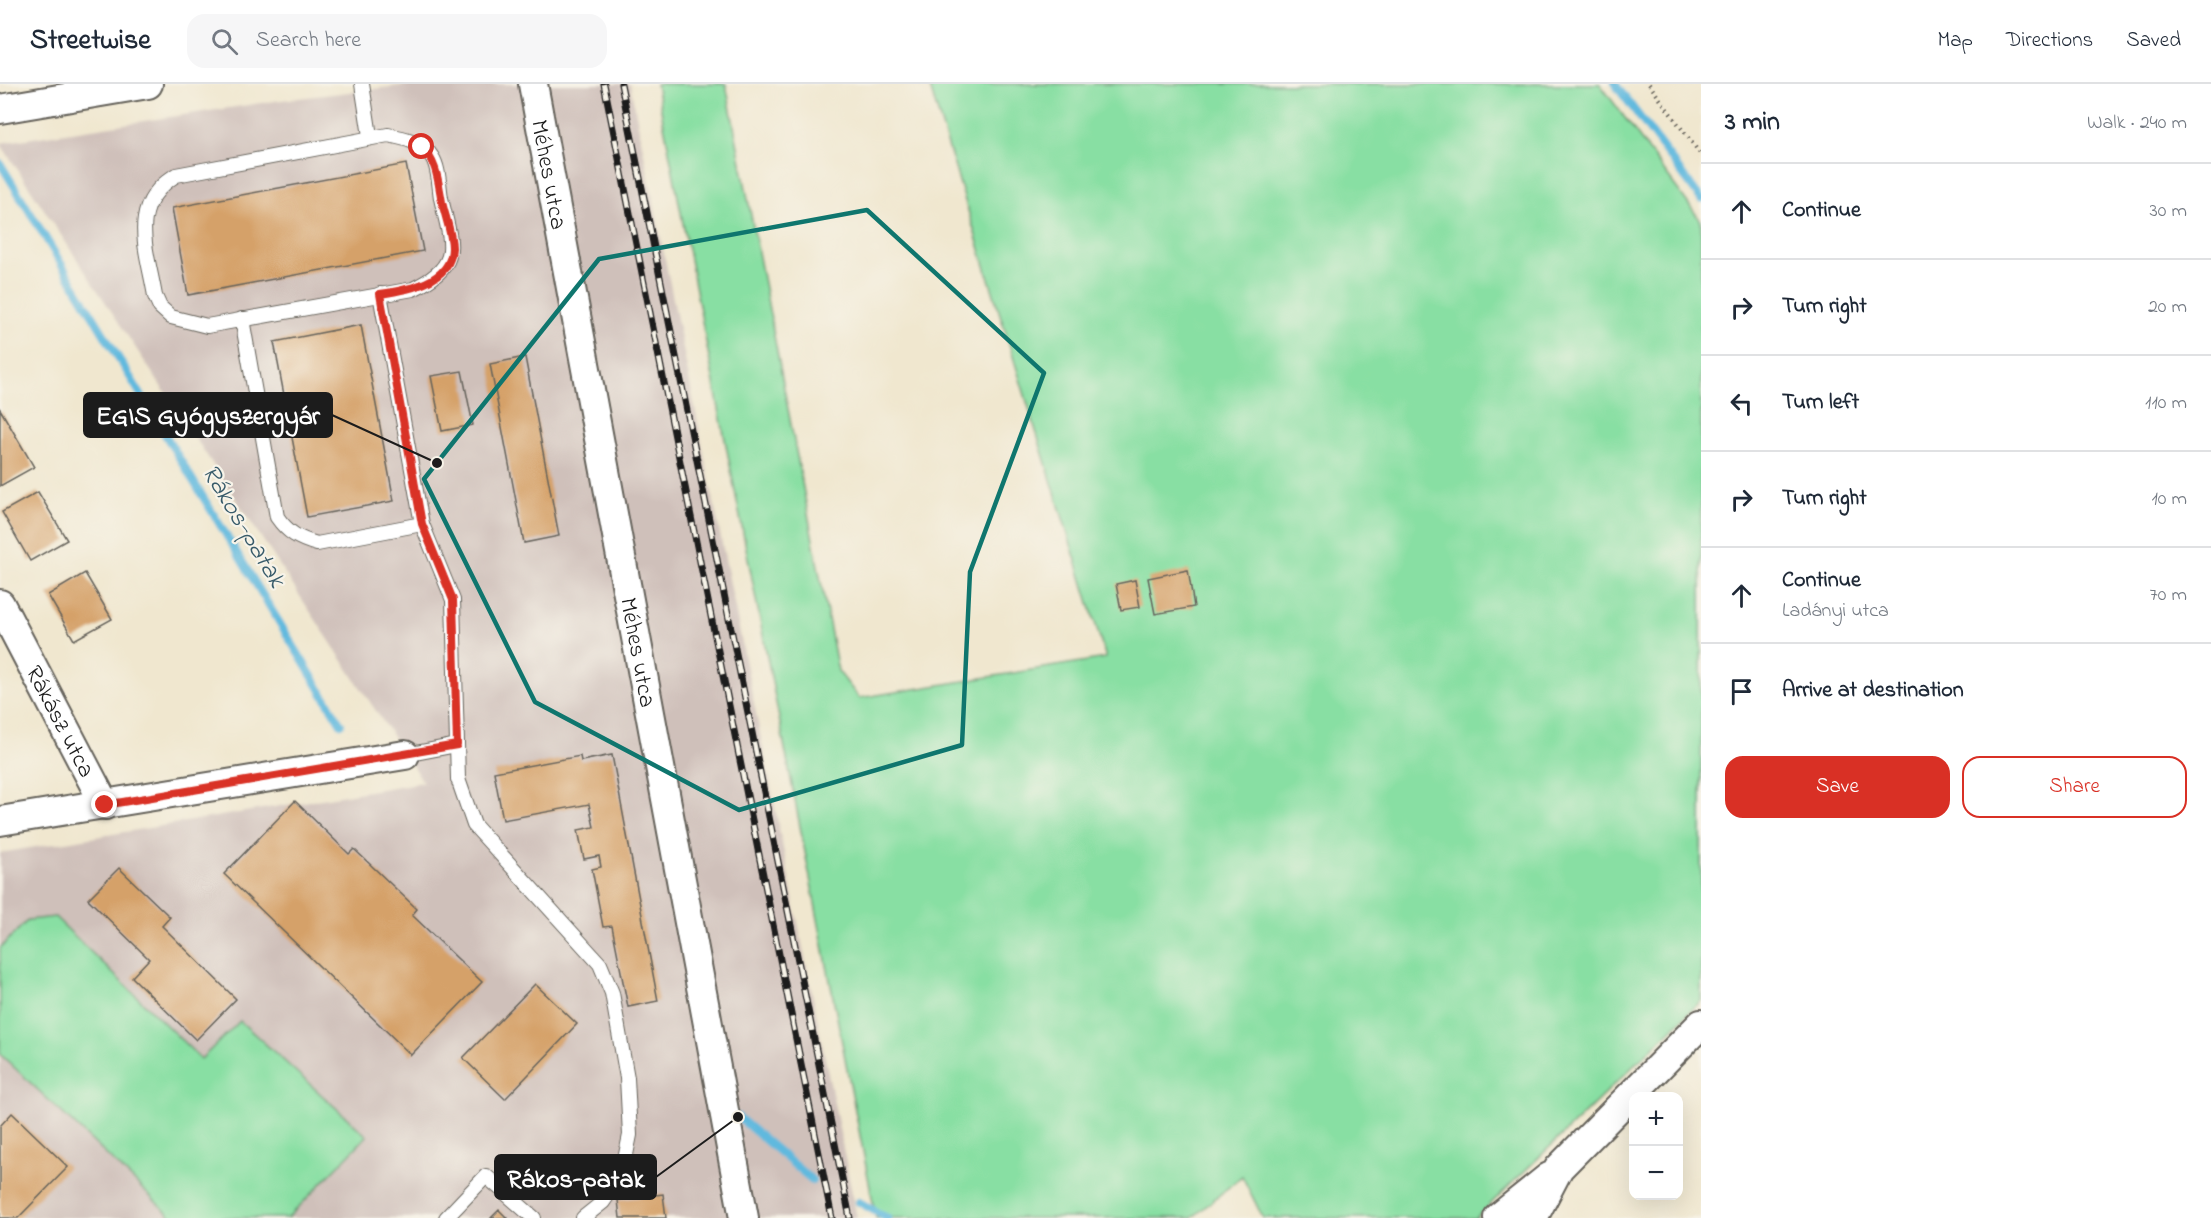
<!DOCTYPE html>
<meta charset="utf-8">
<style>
:root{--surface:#fff;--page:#f6f6f7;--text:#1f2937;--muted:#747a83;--line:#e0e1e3;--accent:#d93025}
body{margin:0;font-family:"Indie Flower",sans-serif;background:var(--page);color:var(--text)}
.controls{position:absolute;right:18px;bottom:18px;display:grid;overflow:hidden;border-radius:12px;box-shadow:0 6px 24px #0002}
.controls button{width:54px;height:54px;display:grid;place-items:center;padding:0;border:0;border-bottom:2px solid var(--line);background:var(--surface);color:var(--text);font:30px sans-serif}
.stop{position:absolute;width:18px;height:18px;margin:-14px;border:4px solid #d93025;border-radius:50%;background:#fff}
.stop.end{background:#d93025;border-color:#fff;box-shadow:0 2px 6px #0008}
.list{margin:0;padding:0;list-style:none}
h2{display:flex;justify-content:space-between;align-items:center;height:78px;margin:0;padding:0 24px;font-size:26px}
h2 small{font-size:20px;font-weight:400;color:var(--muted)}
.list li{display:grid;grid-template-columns:39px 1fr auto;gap:18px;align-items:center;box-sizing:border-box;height:96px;padding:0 24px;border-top:2px solid var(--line)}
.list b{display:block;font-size:22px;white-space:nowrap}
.list p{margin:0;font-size:20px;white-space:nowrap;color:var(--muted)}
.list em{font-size:20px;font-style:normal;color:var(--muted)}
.actions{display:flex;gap:12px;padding:18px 24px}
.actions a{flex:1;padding:14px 0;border:2px solid var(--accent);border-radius:18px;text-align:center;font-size:21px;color:var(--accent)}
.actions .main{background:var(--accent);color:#fff}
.icon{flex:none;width:33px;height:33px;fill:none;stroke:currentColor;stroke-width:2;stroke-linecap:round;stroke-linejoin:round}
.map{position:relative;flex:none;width:1701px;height:1134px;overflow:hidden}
header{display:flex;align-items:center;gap:36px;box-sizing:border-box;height:84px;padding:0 30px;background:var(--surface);border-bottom:2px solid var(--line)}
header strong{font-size:28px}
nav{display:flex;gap:33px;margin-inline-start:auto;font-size:21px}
.search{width:420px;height:54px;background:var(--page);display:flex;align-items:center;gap:15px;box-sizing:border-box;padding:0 21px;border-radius:18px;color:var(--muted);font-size:22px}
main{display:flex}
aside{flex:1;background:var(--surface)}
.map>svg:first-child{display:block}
.industrial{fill:#cfc0ba}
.green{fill:#88dfa3;stroke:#527e60;stroke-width:1.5}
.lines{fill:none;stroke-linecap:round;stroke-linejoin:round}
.stream{stroke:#61b9de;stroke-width:8}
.building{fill:#d5a169}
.service-casing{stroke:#66635b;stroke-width:16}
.minor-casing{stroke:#66635b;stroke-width:32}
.path{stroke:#66635b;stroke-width:4;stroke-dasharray:1.5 4.5;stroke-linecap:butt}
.service{stroke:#fff;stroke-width:14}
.minor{stroke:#fff;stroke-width:28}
.rail-casing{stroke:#1c1c1c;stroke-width:7}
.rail{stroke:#f7f3e8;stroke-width:4.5;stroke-dasharray:14;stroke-linecap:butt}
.route{stroke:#d93025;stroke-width:8}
.marked{fill:none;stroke:#0f766e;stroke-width:4.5;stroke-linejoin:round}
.labels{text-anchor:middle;stroke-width:4.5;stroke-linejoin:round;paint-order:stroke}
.street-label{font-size:24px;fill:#1c1c1c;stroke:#f7f3e8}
.water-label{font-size:26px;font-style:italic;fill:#385b6a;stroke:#f7f3e8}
.leader{fill:none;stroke:#1c1c1c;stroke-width:2}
.callout-dot{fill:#1c1c1c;stroke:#f7f3e8;stroke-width:2}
.callout{fill:#1c1c1c;stroke:#1c1c1c;stroke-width:2}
.callout-label{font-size:26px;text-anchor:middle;font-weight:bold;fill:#fff}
</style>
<header>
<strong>Streetwise</strong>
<div class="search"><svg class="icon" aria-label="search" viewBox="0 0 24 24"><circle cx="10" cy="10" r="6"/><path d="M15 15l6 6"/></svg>Search here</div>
<nav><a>Map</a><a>Directions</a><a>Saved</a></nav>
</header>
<main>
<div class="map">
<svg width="1701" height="1134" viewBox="0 0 1701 1134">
<rect width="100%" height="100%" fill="#f7f3e8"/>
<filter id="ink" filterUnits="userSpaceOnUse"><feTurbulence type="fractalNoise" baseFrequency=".0167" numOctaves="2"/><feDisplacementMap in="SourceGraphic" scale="12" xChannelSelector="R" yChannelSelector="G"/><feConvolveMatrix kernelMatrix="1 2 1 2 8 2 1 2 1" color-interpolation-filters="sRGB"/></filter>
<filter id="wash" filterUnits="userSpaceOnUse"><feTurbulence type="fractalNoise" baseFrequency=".008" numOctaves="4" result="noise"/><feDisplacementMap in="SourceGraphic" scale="24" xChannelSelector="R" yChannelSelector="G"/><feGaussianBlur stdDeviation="1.35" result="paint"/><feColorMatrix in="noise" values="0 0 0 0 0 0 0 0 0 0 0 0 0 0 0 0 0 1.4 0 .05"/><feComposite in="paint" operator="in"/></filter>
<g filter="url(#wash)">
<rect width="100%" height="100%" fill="#f0e7cf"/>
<path class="industrial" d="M416 0H630L857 1134H0V769L423 698 0 59 274 17Z"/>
<g class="green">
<path d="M656 0H726L838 587 859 614 1106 574 929 0H1600L1701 137V917L1476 1134H1263L1242 1092 1192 1134H876Z"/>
<path d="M55 833 201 975 240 937 367 1052 288 1134H173L0 970V864L28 836Z"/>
</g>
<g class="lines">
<g class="stream">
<path d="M1615 0 1701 115"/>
<path d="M0 79 341 640"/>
<path d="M738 1033 812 1096"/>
<path d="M859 1118 887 1134"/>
</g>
</g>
<g id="blocks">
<g class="building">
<path d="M406 80 423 167 188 211 172 124Z"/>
<path d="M361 241 394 417 307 433 274 258Z"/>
<path d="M525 273 559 452 524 459 490 280Z"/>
<path d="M462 287 473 341 442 347 431 292Z"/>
<path d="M0 325 34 383 0 402Z"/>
<path d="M38 408 67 456 30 477 2 428Z"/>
<path d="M1188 486 1194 523 1155 530 1148 494Z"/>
<path d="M85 489 112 535 74 556 48 511Z"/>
<path d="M1135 496 1140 523 1121 526 1116 500Z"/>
<path d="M612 671 658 917 628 923 612 842 603 843 592 785 601 783 599 772 584 775 578 746 594 743 589 720 503 736 494 688 580 672 581 677Z"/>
<path d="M295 717 349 770 354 765 417 825 412 831 482 898 411 971 224 790Z"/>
<path d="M119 784 170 833 162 842 236 915 196 956 132 893 149 875 88 815Z"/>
<path d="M535 900 577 940 505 1015 463 974Z"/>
<path d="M12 1029 68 1083 18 1134H0V1042Z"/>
<path d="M663 1110 666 1134H620L618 1116Z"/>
<path d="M499 1126 507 1134H491Z"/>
</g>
</g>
</g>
<g filter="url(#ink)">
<use href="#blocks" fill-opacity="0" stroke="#66635b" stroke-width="1.5"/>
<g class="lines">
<g class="service-casing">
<g id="service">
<path d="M362 0 370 52"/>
<path d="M388 51C404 54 423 58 432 73 439 83 439 102 441 114 451 160 464 181 413 205L207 242 171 233 160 223 155 212C147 164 127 122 176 91Z"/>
<path d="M242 235 277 433C288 449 299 455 317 460L422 440 380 210"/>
<path d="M422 440 453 516 458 695 474 741 600 880 612 909 627 994 630 1051 622 1090 603 1118 583 1134"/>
<path d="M405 671 457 661"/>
<path d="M446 1134 486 1092 534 1134"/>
</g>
</g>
<g class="minor-casing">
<g id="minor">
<path id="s1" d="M533 0 744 1134"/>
<path d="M0 25 148 0"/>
<path id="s2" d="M0 520 105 721"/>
<path d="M0 737 405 671"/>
<path d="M1498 1134 1549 1093"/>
<path d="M1533 1134 1559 1084 1701 940"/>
</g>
</g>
<path class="path" d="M1649 0 1701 71"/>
<use href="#service" class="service"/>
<use href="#minor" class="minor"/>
<g class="rail-casing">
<g id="rail">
<path d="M604 0 832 1134"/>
<path d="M621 0 850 1134"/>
</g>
</g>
<use href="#rail" class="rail"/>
</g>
</g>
<g class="lines" filter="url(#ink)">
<path class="route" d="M105 721 457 661 453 516 422 440 380 210C407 206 451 199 452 164 452 149 445 132 442 118 438 97 437 78 422 63"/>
</g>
<path class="marked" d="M867 126 1044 289 970 488 962 661 739 726 535 618 424 395 599 175Z"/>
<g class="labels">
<g class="street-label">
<text dy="8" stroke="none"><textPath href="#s1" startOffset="92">Méhes utca</textPath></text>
<text dy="8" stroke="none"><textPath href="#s1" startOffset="578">Méhes utca</textPath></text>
<text dy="8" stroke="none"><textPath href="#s2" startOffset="132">Rákász utca</textPath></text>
</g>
<g class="water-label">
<text transform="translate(245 441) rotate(59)" y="9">Rákos-patak</text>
</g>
</g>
<path class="leader" d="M437 379L332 331M738 1033L656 1093"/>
<g class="callout-dot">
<circle cx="437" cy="379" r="6"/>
<circle cx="738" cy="1033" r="6"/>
</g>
<g class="callout">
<rect x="84" y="309" width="248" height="44" rx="6"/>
<rect x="495" y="1071" width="161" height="44" rx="6"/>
</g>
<g class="callout-label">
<text x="208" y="340">EGIS Gyógyszergyár</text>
<text x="576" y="1103">Rákos-patak</text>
</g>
</svg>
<div class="controls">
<button>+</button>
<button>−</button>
</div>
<div class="stop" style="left:422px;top:63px"></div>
<div class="stop end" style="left:105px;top:721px"></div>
</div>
<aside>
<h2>3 min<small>Walk · 240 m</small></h2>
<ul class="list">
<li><svg class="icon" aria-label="ahead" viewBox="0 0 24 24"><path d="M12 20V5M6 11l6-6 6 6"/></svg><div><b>Continue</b></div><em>30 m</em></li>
<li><svg class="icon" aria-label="right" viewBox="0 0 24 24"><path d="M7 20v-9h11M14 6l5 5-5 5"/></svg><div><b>Turn right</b></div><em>20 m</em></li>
<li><svg class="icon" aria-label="left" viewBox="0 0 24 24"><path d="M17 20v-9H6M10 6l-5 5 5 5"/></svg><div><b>Turn left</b></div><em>110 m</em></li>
<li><svg class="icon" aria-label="right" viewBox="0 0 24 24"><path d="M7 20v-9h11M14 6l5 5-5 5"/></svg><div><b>Turn right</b></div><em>10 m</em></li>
<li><svg class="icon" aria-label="ahead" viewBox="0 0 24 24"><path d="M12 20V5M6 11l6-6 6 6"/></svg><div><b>Continue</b><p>Ladányi utca</p></div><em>70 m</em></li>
<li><svg class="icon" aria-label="arrive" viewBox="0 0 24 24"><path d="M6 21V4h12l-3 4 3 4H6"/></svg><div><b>Arrive at destination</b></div></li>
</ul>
<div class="actions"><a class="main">Save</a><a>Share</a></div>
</aside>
</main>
